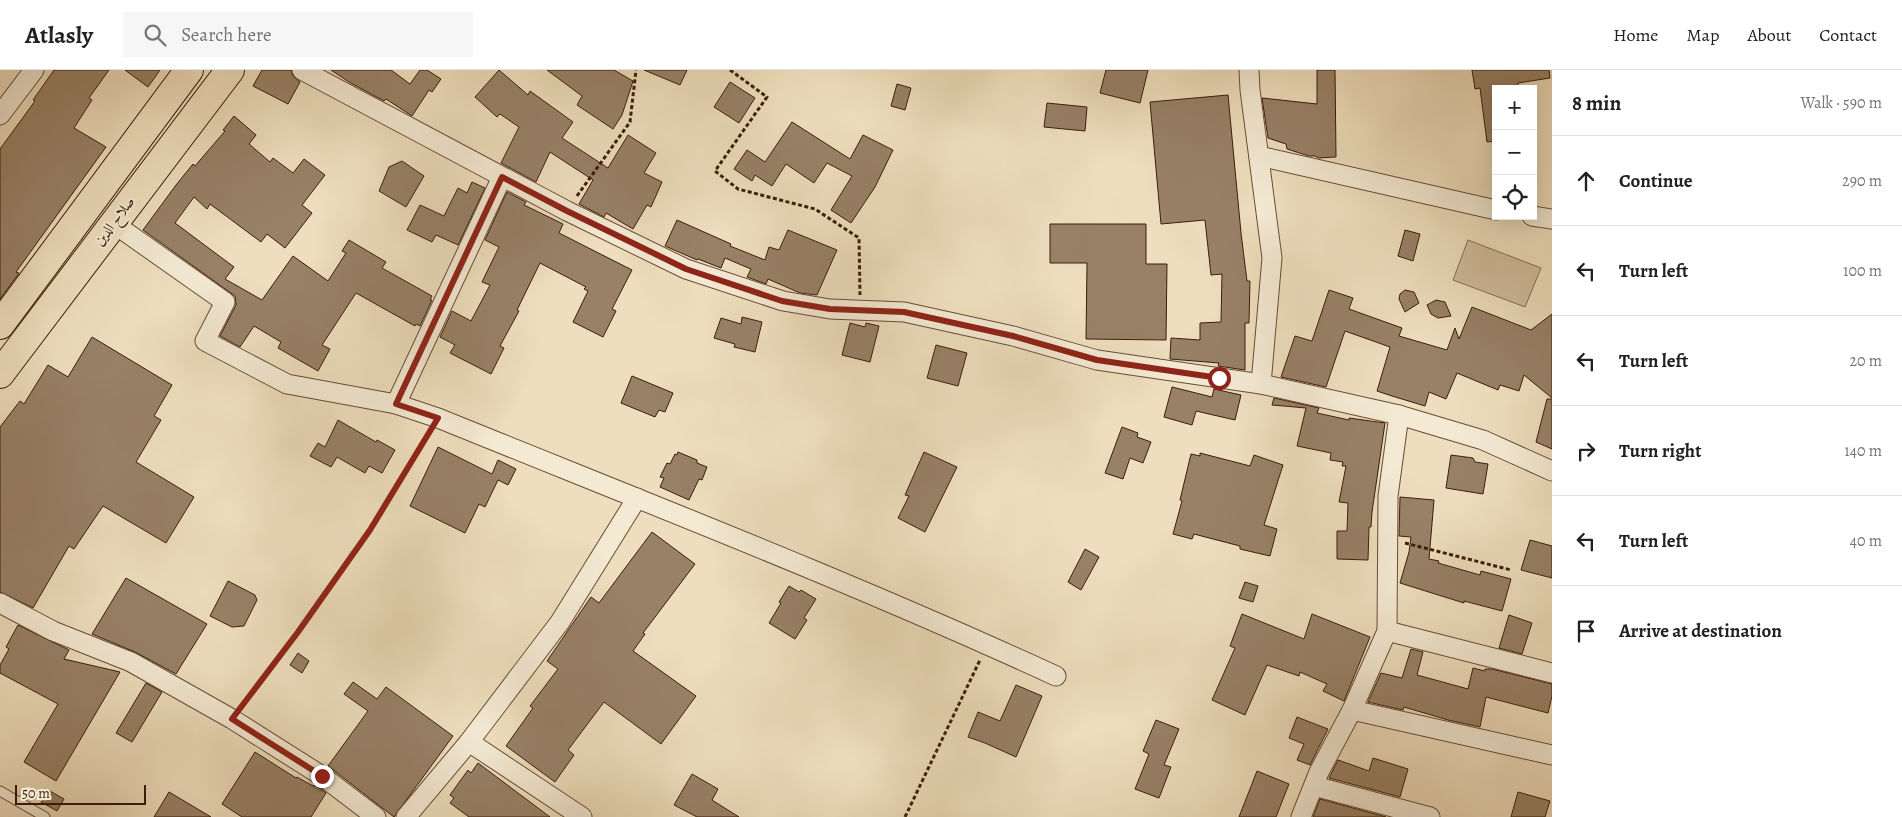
<!DOCTYPE html>
<meta charset="utf-8">
<style>
:root{--surface:#fff;--page:#f6f6f6;--text:#202124;--muted:#757577;--line:#e0e0e0}
body{margin:0;font-family:Alegreya,Amiri,serif;background:var(--page);color:var(--text)}
.controls{position:absolute;right:15px;top:15px;display:grid;overflow:hidden;border-radius:0px;box-shadow:0 5px 20px #0002}
.controls button{width:45px;height:45px;display:grid;place-items:center;padding:0;border:0;border-bottom:1px solid var(--line);background:var(--surface);color:var(--text);font:25px sans-serif}
.scale{position:absolute;left:15px;bottom:12px;width:131px;box-sizing:border-box;padding-left:5px;border:2px solid #3b1d09;border-top:0;font-size:14px;line-height:18px;white-space:nowrap;color:#3b1d09;-webkit-text-stroke:4px #f4ead4;paint-order:stroke}
.stop{position:absolute;width:15px;height:15px;margin:-11px;border:4px solid #8f2418;border-radius:50%;background:#fff}
.stop.end{background:#8f2418;border-color:#fff;box-shadow:0 1px 5px #0008}
.list{margin:0;padding:0;list-style:none}
h2{display:flex;justify-content:space-between;align-items:center;height:65px;margin:0;padding:0 20px;font-size:21px}
h2 small{font-size:16px;font-weight:400;color:var(--muted)}
.list li{display:grid;grid-template-columns:32px 1fr auto;gap:15px;align-items:center;box-sizing:border-box;height:90px;padding:0 20px;border-top:1px solid var(--line)}
.list b{display:block;font-size:19px;white-space:nowrap}
.list em{font-size:16px;font-style:normal;color:var(--muted)}
.icon{flex:none;width:28px;height:28px;fill:none;stroke:currentColor;stroke-width:2;stroke-linecap:round;stroke-linejoin:round}
.map{position:relative;flex:none;width:1552px;height:747px;overflow:hidden}
header{display:flex;align-items:center;gap:30px;box-sizing:border-box;height:70px;padding:0 25px;background:var(--surface);border-bottom:1px solid var(--line)}
header strong{font-size:24px}
nav{display:flex;gap:28px;margin-inline-start:auto;font-size:18px}
.search{width:350px;height:45px;background:var(--page);display:flex;align-items:center;gap:12px;box-sizing:border-box;padding:0 18px;border-radius:0px;color:var(--muted);font-size:19px}
main{display:flex}
aside{flex:1;background:var(--surface)}
.map>svg:first-child{display:block}
.pitch{fill:#d0bd9e;stroke:#866d54}
.building{fill:#988167;stroke:#3b1d09}
.lines{fill:none;stroke-linecap:round;stroke-linejoin:round}
.service-casing{stroke:#684d36;stroke-width:11}
.minor-casing{stroke:#684d36;stroke-width:21}
.trunk-casing{stroke:#3b1d09;stroke-width:30}
.path{stroke:#3b1d09;stroke-width:3;stroke-dasharray:4 2.5;stroke-linecap:butt}
.service{stroke:#f4ead4;stroke-width:9}
.minor{stroke:#f4ead4;stroke-width:19}
.trunk{stroke:#eedebd;stroke-width:28}
.route{stroke:#8f2418;stroke-width:6}
.labels{text-anchor:middle;stroke-width:4;stroke-linejoin:round;paint-order:stroke}
.street-label{font-size:15px;fill:#3b1d09;stroke:#f4ead4}
</style>
<header>
<strong>Atlasly</strong>
<div class="search"><svg class="icon" aria-label="search" viewBox="0 0 24 24"><circle cx="10" cy="10" r="6"/><path d="M15 15l6 6"/></svg>Search here</div>
<nav><a>Home</a><a>Map</a><a>About</a><a>Contact</a></nav>
</header>
<main>
<div class="map">
<svg width="1552" height="747" viewBox="0 0 1552 747">
<rect width="100%" height="100%" fill="#eedebd"/>
<filter id="stains"><feTurbulence type="fractalNoise" baseFrequency=".004" numOctaves="4"/><feColorMatrix values="0 0 0 0 .2 0 0 0 0 .09 0 0 0 0 .02 0 0 0 .5 -.17"/></filter>
<radialGradient id="worn" r=".72"><stop offset=".6" stop-color="#630" stop-opacity="0"/><stop offset="1" stop-color="#630" stop-opacity=".3"/></radialGradient>
<path class="pitch" d="M1468 170 1541 198 1525 237 1453 210Z"/>
<g class="building">
<path d="M54 0H109L89 28 92 30 74 58 106 77 16 202 19 203 0 229V79L35 31 33 30Z"/>
<path d="M125 0H160L148 17Z"/>
<path d="M262 0H291L293 6 300 12 288 34 253 16Z"/>
<path d="M331 0H391L410 14 420 0H427L441 9 432 22 429 20 412 46 386 29 384 31 349 12Z"/>
<path d="M499 0 528 25 530 21 573 52 562 68 608 98 628 65 656 83 644 103 662 112 651 137 647 135 633 159 606 143 604 147 579 134 593 110 550 82 536 112 501 93 519 57 500 44 497 47 475 27Z"/>
<path d="M547 0H614L633 11 622 45 613 59 577 35 582 26Z"/>
<path d="M644 0H687L680 15Z"/>
<path d="M1106 0H1148L1140 33 1100 23Z"/>
<path d="M1317 0H1335L1336 87 1318 88 1315 86H1309L1287 79 1286 74 1268 68 1262 28 1317 34Z"/>
<path d="M1472 0H1549L1550 8 1518 13V19H1496V71L1487 72 1480 18 1475 19Z"/>
<path d="M730 12 755 28 739 53 714 37Z"/>
<path d="M897 14 911 18 905 40 891 36Z"/>
<path d="M1228 25 1241 163 1247 211H1250L1249 253H1245V300L1218 296 1219 293 1170 289 1171 268 1200 270V253L1221 252 1222 204 1211 205 1205 150 1161 154 1150 32Z"/>
<path d="M1047 33 1087 37 1085 61 1044 57Z"/>
<path d="M234 46 256 65 249 74 270 92 273 88 293 103 304 89 325 105 302 135 312 143 285 178 267 164 261 172 210 134 207 139 194 127 175 153 234 197 225 209 262 230 293 186 328 211 346 183 342 181 349 170 386 192 382 198 432 226 430 230H432L420 256 416 254 415 256 356 223 322 275 330 279 318 301 278 278 281 272 254 256 240 277 220 266 236 235 235 226 143 160 176 115 193 94 195 96 225 61 223 60Z"/>
<path d="M792 52 850 89 863 65 893 80 875 117 851 153 831 140 852 106 827 93 814 113 786 94 772 116 755 105 752 111 734 99 747 80 765 92Z"/>
<path d="M402 91 424 106 406 137 379 121 389 97Z"/>
<path d="M472 112 485 118 458 175 436 165 432 172 407 160 420 135 444 146 458 118 467 123Z"/>
<path d="M507 122 526 132 524 135 563 154 559 163 632 200 612 239 616 241 603 267 573 252 588 221 584 219 586 217 540 193 517 240 519 241 500 276 504 278 491 304 450 283 455 275 440 267 452 241 471 251 490 215 482 212 499 177 485 170Z"/>
<path d="M677 150 731 174 730 176 765 190 769 177 779 180 788 160 837 180 817 225 800 223 768 209 766 214 747 207 751 199 725 188 721 198 698 189 697 190 665 176Z"/>
<path d="M1050 154H1146V194H1167L1166 270 1086 269 1087 193H1050Z"/>
<path d="M1405 160 1420 164 1413 191 1398 186Z"/>
<path d="M1329 220 1353 228 1349 239 1402 258 1399 266 1447 280 1455 258 1459 269 1472 237 1531 260 1552 244V328L1524 305 1519 321 1500 315 1498 320 1457 303 1446 329 1429 322 1425 336 1392 326 1377 321 1390 277 1345 261 1326 317 1281 307 1295 266 1312 271Z"/>
<path d="M1405 220 1414 222 1419 233 1405 242 1399 229 1400 224Z"/>
<path d="M1436 230 1445 232 1451 246 1438 248 1431 244 1427 235Z"/>
<path d="M742 247 762 252 755 282 734 277 735 274 714 268 721 248 741 254Z"/>
<path d="M850 253 865 257 866 253 879 256 870 292 842 285Z"/>
<path d="M92 267 172 315 154 346 161 350 136 392 194 427 166 473 103 436 74 479 69 476 33 538 0 522V357L20 331 24 334 48 295 68 307Z"/>
<path d="M936 275 967 283 958 316 927 308Z"/>
<path d="M632 306 673 323 665 342 659 340 655 347 621 333Z"/>
<path d="M1172 317 1212 327 1214 319 1241 325 1235 350 1196 341 1192 355 1164 347Z"/>
<path d="M1274 328 1319 338 1317 343 1349 350V348L1385 353 1372 442 1371 457H1369L1368 490 1337 489V461H1347L1348 433 1339 432 1346 396H1342L1343 392 1330 390 1331 383 1297 376 1306 338 1272 335Z"/>
<path d="M1547 329H1552V379L1536 372Z"/>
<path d="M338 350 376 372 377 370 395 380 382 403 369 396 365 403 337 387 331 397 310 386 318 373 325 377Z"/>
<path d="M1122 357 1138 363 1137 367 1151 372 1143 393 1130 388 1123 409 1105 403Z"/>
<path d="M438 377 492 404 498 390 516 399 508 415 498 410 485 437 479 434 465 463 410 436Z"/>
<path d="M678 382 697 390V393L707 397 702 410 699 409 689 430 660 417 664 408 660 407 667 393 670 394 675 384 677 385Z"/>
<path d="M924 382 957 397 925 462 898 448 909 426 905 425Z"/>
<path d="M1200 383 1250 396 1254 385 1283 395 1264 455 1277 459 1270 486 1240 479V476L1194 464 1192 469 1173 464 1182 431 1180 430 1191 384 1200 386Z"/>
<path d="M1451 385 1473 388 1475 392 1488 394 1483 424 1446 418Z"/>
<path d="M1400 427 1434 430 1429 489 1439 491 1438 493 1480 505 1481 501 1511 509 1502 541 1464 531V533L1400 513 1409 482 1411 467 1399 466Z"/>
<path d="M652 462 695 494 643 563 645 564 633 581 696 626 661 674 604 632 568 680 574 685 555 712 506 676 533 638 530 636 558 599 547 591 591 527 599 533Z"/>
<path d="M1530 470 1552 476V508L1521 500Z"/>
<path d="M1085 479 1099 487 1081 520 1068 512Z"/>
<path d="M126 508 207 554 176 604 135 582 92 564Z"/>
<path d="M228 511 255 525 257 530 244 556 232 557 210 546Z"/>
<path d="M1245 512 1258 516 1253 532 1239 528Z"/>
<path d="M789 516 799 522 801 520 816 529 804 548 807 550 795 569 769 553 781 533 779 532Z"/>
<path d="M1242 544 1304 569 1312 544 1370 567 1344 631 1323 621 1327 614 1300 602 1299 606 1267 595 1245 645 1212 630 1235 578 1230 576Z"/>
<path d="M1509 545 1532 553 1522 584 1499 578Z"/>
<path d="M18 555 69 580 64 589 120 602 56 711 24 692 58 634 0 603V595L9 579 6 577Z"/>
<path d="M1411 579 1423 582 1417 605 1468 619 1473 598 1485 601V599H1492L1552 614V626L1548 643 1486 627 1480 657 1448 650 1404 637 1403 640 1368 632 1381 603 1402 608Z"/>
<path d="M298 583 309 591 302 603 290 595Z"/>
<path d="M353 612 377 629 386 617 453 666 394 747 328 696 368 641 344 624Z"/>
<path d="M146 613 162 622 132 672 116 663Z"/>
<path d="M1016 615 1042 626 1016 687 985 673 968 667 978 642 1000 651Z"/>
<path d="M1297 647 1328 659 1310 695 1297 690 1304 674 1289 668Z"/>
<path d="M1156 650 1179 659 1164 695 1171 697 1159 728 1135 719 1149 684 1143 681Z"/>
<path d="M255 682 296 708 297 707 313 716 315 715 326 723 311 747H242L222 734Z"/>
<path d="M1373 688 1408 699 1400 727 1329 708 1338 690 1369 701Z"/>
<path d="M478 693 550 747H469L450 733 454 728 450 725 468 700 471 703Z"/>
<path d="M1257 701 1289 714 1276 747H1239Z"/>
<path d="M692 704 718 719 712 730 739 747H697L674 735Z"/>
<path d="M48 720 64 729 57 741 41 732Z"/>
<path d="M169 722 211 747H154Z"/>
<path d="M1518 722 1550 731 1545 747H1511Z"/>
<path d="M1320 729 1386 747H1313Z"/>
</g>
<g class="lines">
<g class="service-casing">
<path id="service" d="M0 721 45 747"/>
</g>
<g class="minor-casing">
<g id="minor">
<path d="M302 0 567 141 686 199 783 231 830 239 904 242 1013 266 1097 290 1261 314 1399 345 1483 370 1552 401"/>
<path d="M1249 0 1250 20 1272 188 1261 314"/>
<path d="M0 45 34 0"/>
<path d="M1259 86 1496 140"/>
<path d="M1532 146 1552 149"/>
<path d="M113 153 225 232 205 271 287 314 396 334 438 348C645 432 854 513 1056 606"/>
<path d="M396 334 502 107"/>
<path d="M0 533 53 561 131 592 232 649 322 706 376 747"/>
<path d="M1387 561 1552 603"/>
<path d="M1352 640 1552 685"/>
<path d="M469 672 582 747"/>
<path d="M1314 716 1430 747"/>
<path d="M406 747 469 672 560 552 637 428"/>
<path d="M1301 747 1319 702 1352 640 1387 561 1388 426 1399 345"/>
</g>
</g>
<g class="trunk-casing">
<g id="trunk">
<path d="M0 255 189 0"/>
<path d="M0 304 230 0"/>
</g>
</g>
<g class="path">
<path d="M730 0 767 27 715 101 738 119 815 139 859 168 860 225"/>
<path d="M577 126 630 52 636 0"/>
<path d="M1405 473 1511 500"/>
<path d="M242 636 299 562 370 460 429 363"/>
<path d="M905 747 980 590"/>
</g>
<use href="#service" class="service"/>
<use href="#minor" class="minor"/>
<use href="#trunk" class="trunk"/>
</g>
<g class="lines">
<path class="route" d="M322 706 232 649 298 562 370 460 438 348 396 334 502 107 567 141 686 199 782 231 830 239 904 242 1013 266 1097 290 1219 308"/>
</g>
<g class="labels">
<g class="street-label">
<text transform="translate(114 151) rotate(-53)" y="5">صلاح الدين</text>
</g>
</g>
<rect width="100%" height="100%" filter="url(#stains)"/>
<rect width="100%" height="100%" fill="url(#worn)"/>
</svg>
<div class="controls">
<button>+</button>
<button>−</button>
<button><svg class="icon" aria-label="locate" viewBox="0 0 24 24"><circle cx="12" cy="12" r="6"/><path d="M12 2v4M12 18v4M2 12h4M18 12h4"/></svg></button>
</div>
<div class="scale">50 m</div>
<div class="stop" style="left:1219px;top:308px"></div>
<div class="stop end" style="left:322px;top:706px"></div>
</div>
<aside>
<h2>8 min<small>Walk · 590 m</small></h2>
<ul class="list">
<li><svg class="icon" aria-label="ahead" viewBox="0 0 24 24"><path d="M12 20V5M6 11l6-6 6 6"/></svg><div><b>Continue</b></div><em>290 m</em></li>
<li><svg class="icon" aria-label="left" viewBox="0 0 24 24"><path d="M17 20v-9H6M10 6l-5 5 5 5"/></svg><div><b>Turn left</b></div><em>100 m</em></li>
<li><svg class="icon" aria-label="left" viewBox="0 0 24 24"><path d="M17 20v-9H6M10 6l-5 5 5 5"/></svg><div><b>Turn left</b></div><em>20 m</em></li>
<li><svg class="icon" aria-label="right" viewBox="0 0 24 24"><path d="M7 20v-9h11M14 6l5 5-5 5"/></svg><div><b>Turn right</b></div><em>140 m</em></li>
<li><svg class="icon" aria-label="left" viewBox="0 0 24 24"><path d="M17 20v-9H6M10 6l-5 5 5 5"/></svg><div><b>Turn left</b></div><em>40 m</em></li>
<li><svg class="icon" aria-label="arrive" viewBox="0 0 24 24"><path d="M6 21V4h12l-3 4 3 4H6"/></svg><div><b>Arrive at destination</b></div></li>
</ul>
</aside>
</main>
